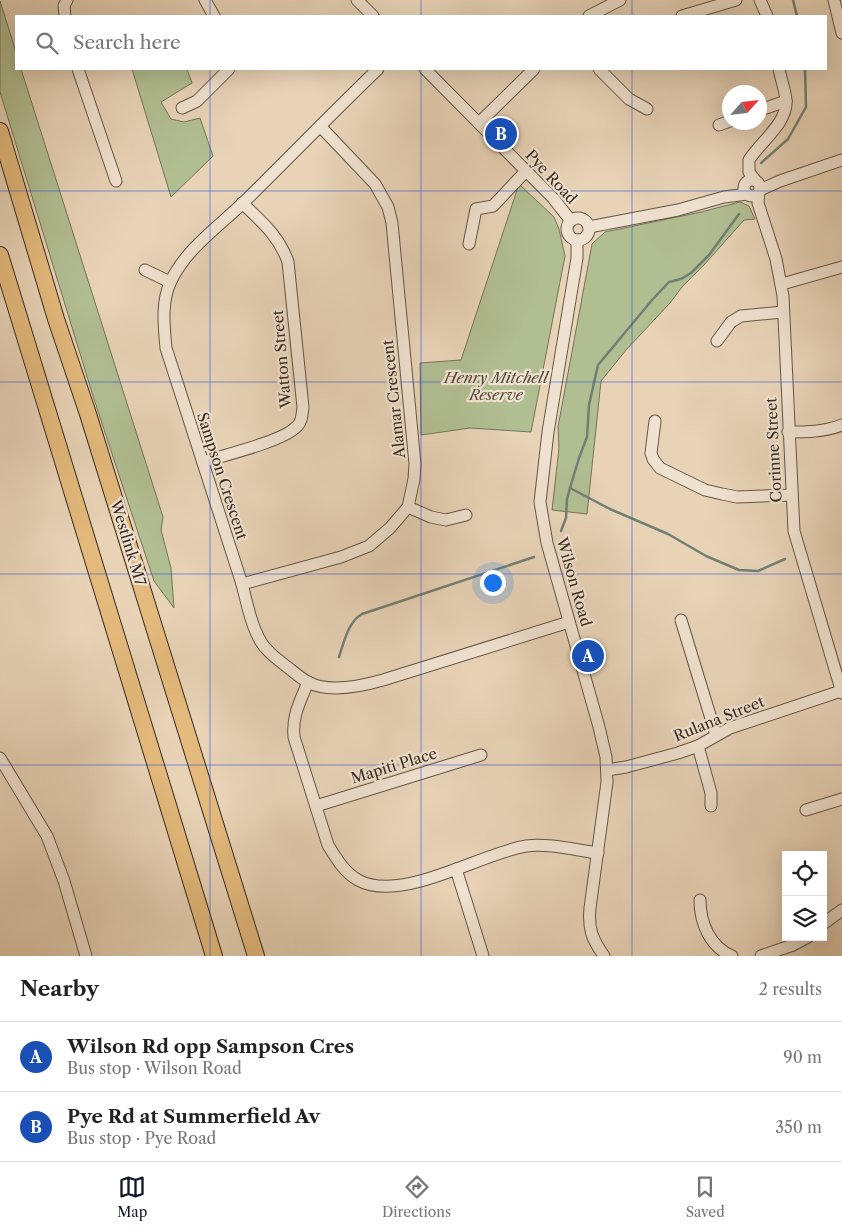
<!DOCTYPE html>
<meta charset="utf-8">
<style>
:root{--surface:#fff;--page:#f6f6f6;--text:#222;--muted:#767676;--line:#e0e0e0;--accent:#111827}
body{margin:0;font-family:"Libre Caslon Text",serif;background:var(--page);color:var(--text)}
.controls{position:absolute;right:15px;bottom:15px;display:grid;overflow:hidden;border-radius:0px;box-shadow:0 5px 20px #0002}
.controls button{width:45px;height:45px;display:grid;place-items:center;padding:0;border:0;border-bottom:1px solid var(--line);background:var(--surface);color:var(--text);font:25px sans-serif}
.compass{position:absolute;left:722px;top:85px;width:45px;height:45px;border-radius:50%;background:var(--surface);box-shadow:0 5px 20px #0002;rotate:63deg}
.you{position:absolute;left:492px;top:582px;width:18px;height:18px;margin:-12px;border:4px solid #fff;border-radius:50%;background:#1a73e8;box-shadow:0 0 0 8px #1a73e833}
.badge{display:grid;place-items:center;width:32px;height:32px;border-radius:50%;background:var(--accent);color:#fff;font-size:16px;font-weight:700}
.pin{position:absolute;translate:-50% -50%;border:2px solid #fff;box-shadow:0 1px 5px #0006}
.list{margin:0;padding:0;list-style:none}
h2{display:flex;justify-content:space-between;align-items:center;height:65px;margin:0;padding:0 20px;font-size:21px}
h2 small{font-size:16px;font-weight:400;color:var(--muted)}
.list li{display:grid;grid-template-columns:32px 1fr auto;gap:15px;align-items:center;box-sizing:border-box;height:70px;padding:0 20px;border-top:1px solid var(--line)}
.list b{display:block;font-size:19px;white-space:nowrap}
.list p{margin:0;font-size:16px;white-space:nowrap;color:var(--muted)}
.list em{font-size:16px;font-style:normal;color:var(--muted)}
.icon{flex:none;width:28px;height:28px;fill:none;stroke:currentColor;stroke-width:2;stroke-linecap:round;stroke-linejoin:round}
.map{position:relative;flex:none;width:842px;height:956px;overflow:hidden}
.search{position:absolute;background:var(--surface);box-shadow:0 5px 20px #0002;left:15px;right:15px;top:15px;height:55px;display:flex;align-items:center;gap:12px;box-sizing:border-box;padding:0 18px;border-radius:0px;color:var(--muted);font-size:19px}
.sheet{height:205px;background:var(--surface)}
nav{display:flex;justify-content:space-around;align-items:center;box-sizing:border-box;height:70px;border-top:1px solid var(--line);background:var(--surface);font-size:14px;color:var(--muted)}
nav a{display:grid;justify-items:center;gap:2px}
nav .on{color:var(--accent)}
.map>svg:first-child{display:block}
.green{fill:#b1be92;stroke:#74755a}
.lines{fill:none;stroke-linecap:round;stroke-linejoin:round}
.stream{stroke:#728074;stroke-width:2.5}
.minor-casing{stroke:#645647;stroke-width:13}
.highway-casing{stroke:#382c22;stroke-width:18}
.minor{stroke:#f0e2d0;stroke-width:11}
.highway{stroke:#e4ba7c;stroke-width:16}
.grid{fill:none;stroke:#1d4ed8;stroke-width:1;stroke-opacity:0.55}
.labels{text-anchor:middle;stroke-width:4.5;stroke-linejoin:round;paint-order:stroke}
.street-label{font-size:15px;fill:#382c22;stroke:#f0e2d0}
.park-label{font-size:15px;font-style:italic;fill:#504938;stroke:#f0e2d0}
</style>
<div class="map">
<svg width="842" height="956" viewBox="0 0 842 956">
<rect width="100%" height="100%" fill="#e8d3b7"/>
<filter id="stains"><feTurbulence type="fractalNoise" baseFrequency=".004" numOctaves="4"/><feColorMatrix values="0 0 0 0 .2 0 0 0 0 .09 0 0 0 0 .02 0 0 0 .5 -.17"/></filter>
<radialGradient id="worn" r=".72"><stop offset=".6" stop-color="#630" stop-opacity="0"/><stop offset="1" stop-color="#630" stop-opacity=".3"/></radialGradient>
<g class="green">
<path d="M0 1 16 52V69H21L163 517 161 530 171 568 174 608 154 581 93 396 0 92Z"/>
<path d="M132 69H187L192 83 161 102 171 119 184 122 200 118 213 156 171 197Z"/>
<path d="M519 184 554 217 559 229 565 256 531 432 470 428 421 435 420 363 461 360Z"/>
<path d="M740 202 749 206 755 219 744 220 704 265 682 287 670 303 626 350 601 381 587 514 552 510 559 448 558 427 592 244 605 232 701 212Z"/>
</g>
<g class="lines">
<g class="stream">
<path d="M793 0 797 16"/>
<path d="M761 163 788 139 806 107 805 69"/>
<path d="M570 488 610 509 668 534 706 556 739 570 758 571 785 559"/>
<path d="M561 531 566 518 567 499 570 488 579 458 587 437 589 405 598 365 652 300 669 282 681 279 691 273 709 255 739 214"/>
<path d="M339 657C344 642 348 622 362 614L534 557"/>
</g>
<g class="minor-casing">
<g id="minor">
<path d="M205 0 214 16"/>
<path d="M357 0 373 16"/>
<path d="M760 0 767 16"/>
<path d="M834 0 842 33"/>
<path d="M65 16 64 6 67 0"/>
<path d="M589 16 620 0"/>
<path d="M682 16 736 0"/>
<path d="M78 69 116 181"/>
<path d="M378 69C332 113 288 159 243 203 218 227 186 249 171 281 161 301 164 327 166 348L242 584C247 603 251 625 261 642 267 652 277 659 286 666 293 671 300 678 308 682 328 693 362 686 383 680L569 622"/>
<path d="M425 69 553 198 571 221"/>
<path d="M599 69 629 99 647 109"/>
<path d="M182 108 197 101 229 69"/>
<path d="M760 110 786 101"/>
<path d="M479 123 534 69"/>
<path d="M719 125 730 121"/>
<circle cx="752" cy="188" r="8"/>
<path d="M755 180 749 172V160C760 142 788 123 786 100 785 90 781 79 779 69"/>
<path d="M760 190 780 181 842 160"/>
<path d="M759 192 758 203 776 259 783 296 794 531 842 693"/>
<circle cx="578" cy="229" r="11"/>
<path d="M589 227 678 210 724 197 747 194"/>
<path d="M577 240V258L548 432 540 502 547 543 599 727 606 757 607 782 590 908C588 929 592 939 604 956"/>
<path d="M469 244 476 209 493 206 526 171"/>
<path d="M145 270 170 282"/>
<path d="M782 284 842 267"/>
<path d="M717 341 731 322 741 316 783 312"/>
<path d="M655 421 651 453 653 459 660 468 705 490 722 494 737 497 792 495"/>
<path d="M788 432C807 432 824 432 842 425"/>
<path d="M203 462C224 455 280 442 295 428 302 423 302 415 303 407L288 262C279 236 262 222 242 203"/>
<path d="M408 507 431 517 446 520 466 515"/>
<path d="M242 584 341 557 369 546 390 528 408 507 414 479 415 464 392 223 388 207 375 184 320 126"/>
<path d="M681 620 716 735"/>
<path d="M308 682C300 702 292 715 294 737L328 845C336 858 344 872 358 880 401 904 481 853 526 846 549 843 575 850 598 853"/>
<path d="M698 746 711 793V806"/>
<path d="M0 758 47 836 64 881 86 956"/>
<path d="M607 770 626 767 678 753 698 746 730 728 841 691"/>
<path d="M316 806 481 755"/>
<path d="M806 810 842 799"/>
<path d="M456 869 483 956"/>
<path d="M700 900C700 923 710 947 732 956"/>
<path d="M823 924 842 910"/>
<path d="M761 956 793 945 808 937"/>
</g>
</g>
<g class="highway-casing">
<g id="highway">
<path d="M0 131 56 319 88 414 256 956"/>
<path d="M0 255 214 956"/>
</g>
</g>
<use href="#minor" class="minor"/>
<use href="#highway" class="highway"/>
</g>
<path class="grid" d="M210 0V16M421 0V16M632 0V16M210 69V956M421 69V956M632 69V956M0 191H842M0 382H842M0 574H842M0 765H842"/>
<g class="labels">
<g class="street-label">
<text transform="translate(551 177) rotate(47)" y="5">Pye Road</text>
<text transform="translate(282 359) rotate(-95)" y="5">Watton Street</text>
<text transform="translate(394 399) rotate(-96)" y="5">Alamar Crescent</text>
<text transform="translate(774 450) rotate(-93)" y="5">Corinne Street</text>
<text transform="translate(222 476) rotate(72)" y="5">Sampson Crescent</text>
<text transform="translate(128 543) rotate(73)" y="5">Westlink M7</text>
<text transform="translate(574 582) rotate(74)" y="5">Wilson Road</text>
<text transform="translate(719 719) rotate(-22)" y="5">Rulana Street</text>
<text transform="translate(394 766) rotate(-17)" y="5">Mapiti Place</text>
</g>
<g class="park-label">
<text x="496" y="383">Henry Mitchell<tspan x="496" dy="17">Reserve</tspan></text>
</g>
</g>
<rect width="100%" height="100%" filter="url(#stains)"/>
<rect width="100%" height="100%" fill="url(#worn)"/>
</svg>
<div class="controls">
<button><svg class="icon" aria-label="locate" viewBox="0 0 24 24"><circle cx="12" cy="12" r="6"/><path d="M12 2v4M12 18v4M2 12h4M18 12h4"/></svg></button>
<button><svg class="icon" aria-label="layers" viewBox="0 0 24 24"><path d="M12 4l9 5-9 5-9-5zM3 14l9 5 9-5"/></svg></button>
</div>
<svg class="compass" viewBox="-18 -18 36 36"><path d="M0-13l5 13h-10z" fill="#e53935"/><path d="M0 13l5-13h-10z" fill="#767676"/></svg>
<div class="you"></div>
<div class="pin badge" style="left:588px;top:656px;background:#1a4fb4">A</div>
<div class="pin badge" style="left:501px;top:134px;background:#1a4fb4">B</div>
<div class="search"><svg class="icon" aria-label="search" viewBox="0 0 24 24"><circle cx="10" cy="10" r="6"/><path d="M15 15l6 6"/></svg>Search here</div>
</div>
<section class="sheet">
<h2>Nearby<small>2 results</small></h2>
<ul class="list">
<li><span class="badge" style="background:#1a4fb4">A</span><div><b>Wilson Rd opp Sampson Cres</b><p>Bus stop · Wilson Road</p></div><em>90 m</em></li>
<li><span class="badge" style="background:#1a4fb4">B</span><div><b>Pye Rd at Summerfield Av</b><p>Bus stop · Pye Road</p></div><em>350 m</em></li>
</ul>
</section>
<nav>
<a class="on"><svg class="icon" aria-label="map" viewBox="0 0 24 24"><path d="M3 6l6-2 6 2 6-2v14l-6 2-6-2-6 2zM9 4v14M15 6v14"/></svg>Map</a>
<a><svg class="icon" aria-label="directions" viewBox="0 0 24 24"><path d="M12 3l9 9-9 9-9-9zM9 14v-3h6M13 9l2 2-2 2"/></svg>Directions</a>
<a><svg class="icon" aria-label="saved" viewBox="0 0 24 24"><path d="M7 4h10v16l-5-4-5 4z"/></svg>Saved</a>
</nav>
